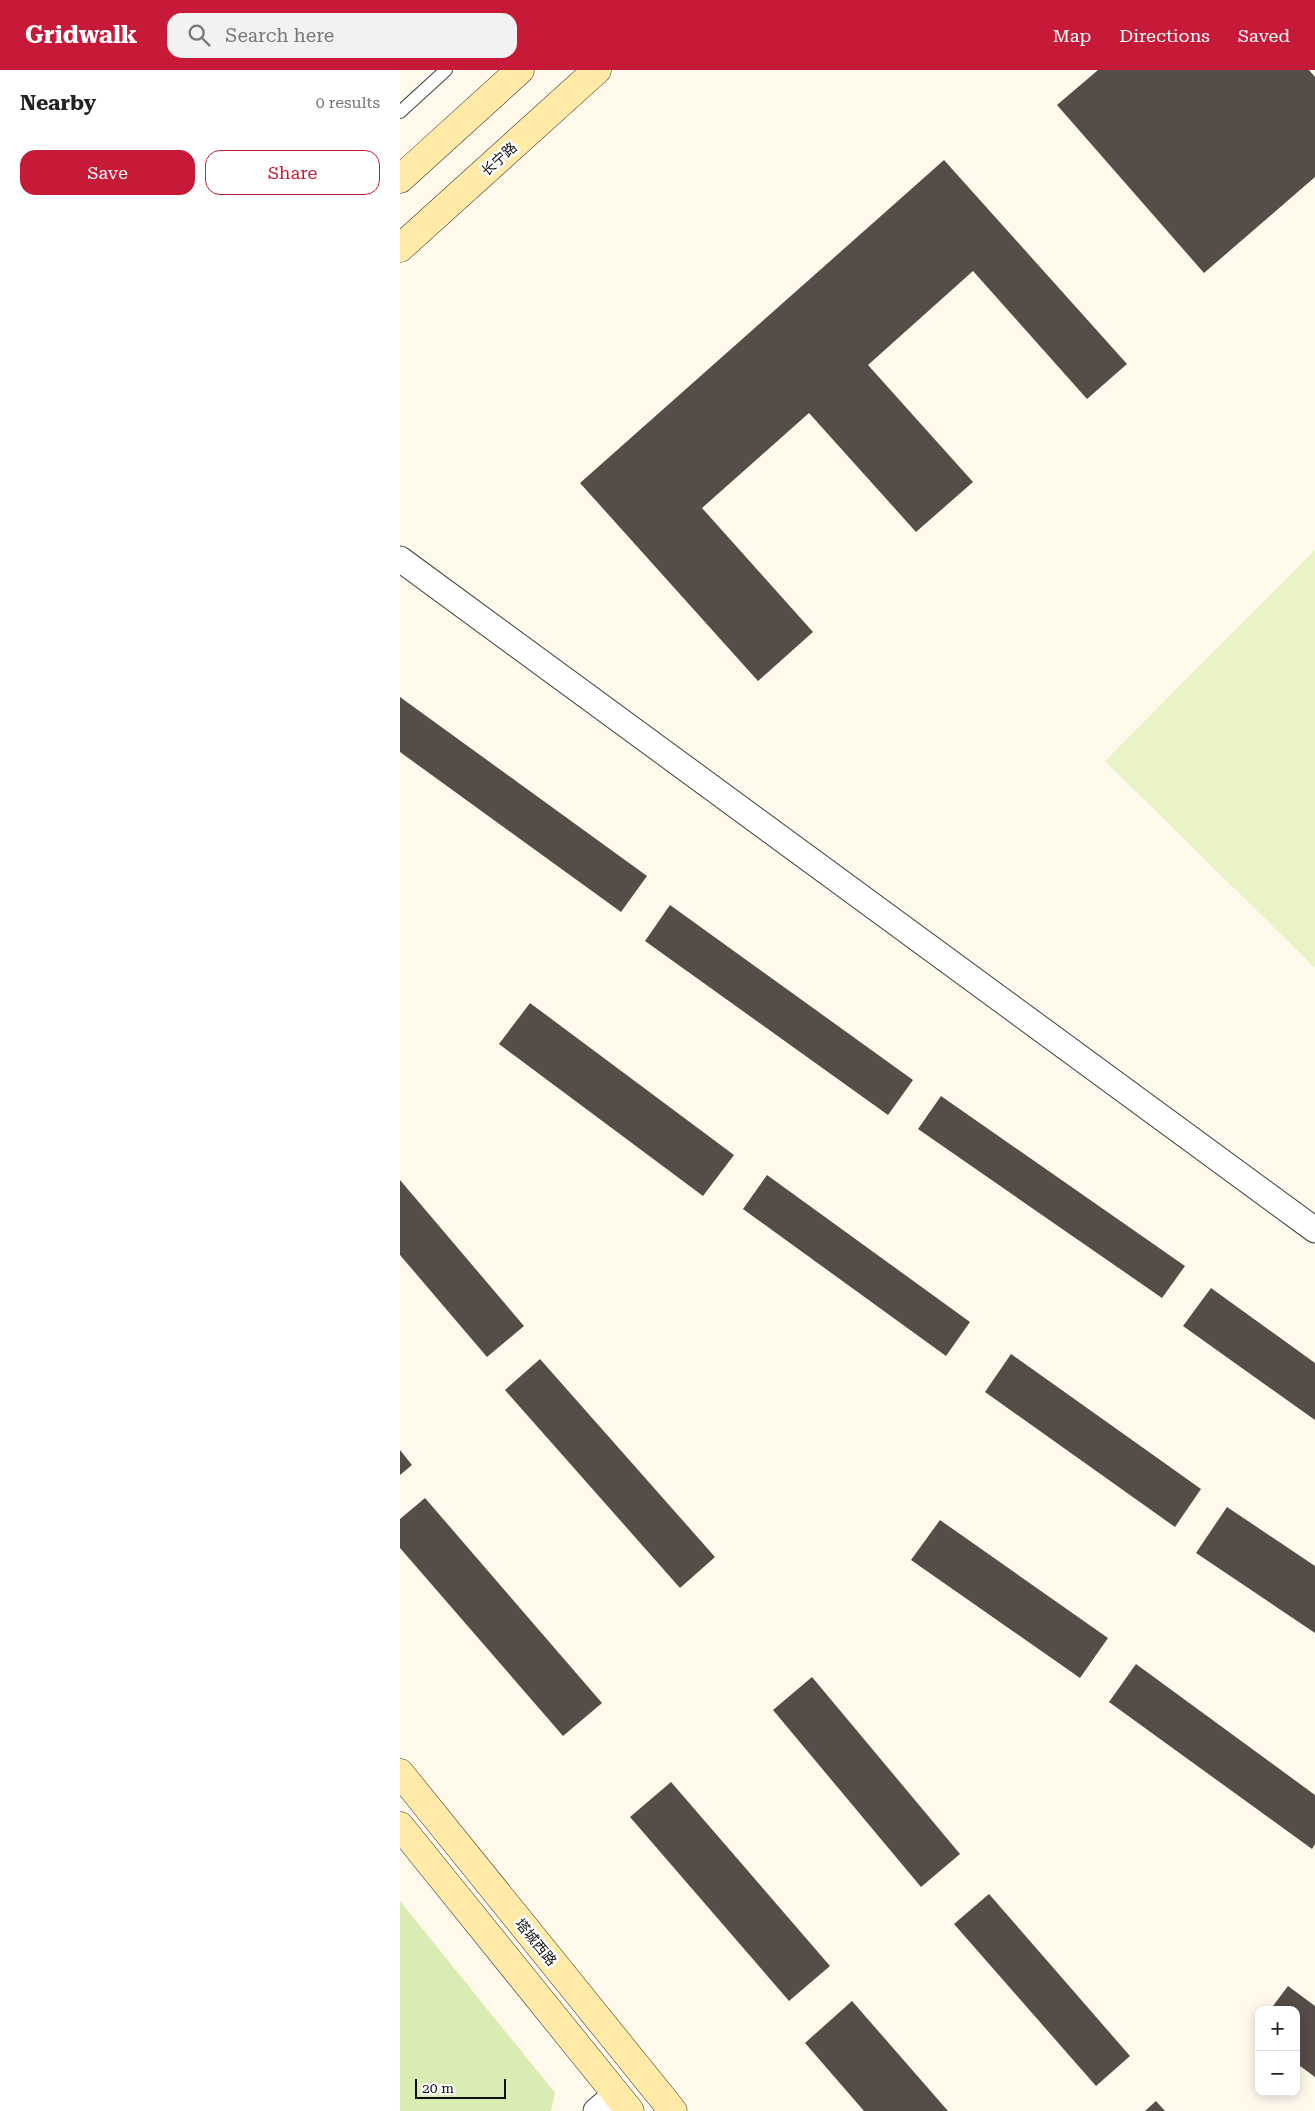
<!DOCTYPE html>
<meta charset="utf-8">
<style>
:root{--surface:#fff;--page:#f2f2f2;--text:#222;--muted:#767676;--line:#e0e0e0;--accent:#c71a38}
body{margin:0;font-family:"Roboto Serif","Noto Sans SC",serif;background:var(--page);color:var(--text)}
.controls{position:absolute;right:15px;bottom:15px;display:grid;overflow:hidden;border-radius:10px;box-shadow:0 2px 12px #0003}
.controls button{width:45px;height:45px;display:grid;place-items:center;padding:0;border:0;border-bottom:1px solid var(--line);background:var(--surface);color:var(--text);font:25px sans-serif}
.scale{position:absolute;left:15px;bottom:12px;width:91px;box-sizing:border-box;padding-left:5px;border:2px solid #0d0d0d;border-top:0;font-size:14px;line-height:18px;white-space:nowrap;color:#0d0d0d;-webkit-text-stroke:4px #fff;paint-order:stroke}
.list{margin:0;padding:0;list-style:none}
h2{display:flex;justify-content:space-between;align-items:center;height:65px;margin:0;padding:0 20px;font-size:21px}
h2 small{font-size:16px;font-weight:400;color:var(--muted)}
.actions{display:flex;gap:10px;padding:15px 20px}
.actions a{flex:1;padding:11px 0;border:1px solid var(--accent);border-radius:15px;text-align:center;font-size:18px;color:var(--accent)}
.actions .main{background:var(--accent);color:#fff}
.icon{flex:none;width:28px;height:28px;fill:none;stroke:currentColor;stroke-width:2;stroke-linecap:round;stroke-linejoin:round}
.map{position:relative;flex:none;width:915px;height:2041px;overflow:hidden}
header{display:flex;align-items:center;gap:30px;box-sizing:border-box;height:70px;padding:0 25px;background:var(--accent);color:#fff}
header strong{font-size:24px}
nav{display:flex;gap:28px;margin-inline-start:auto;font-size:18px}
.search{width:350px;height:45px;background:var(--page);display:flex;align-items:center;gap:12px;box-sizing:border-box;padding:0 18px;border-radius:15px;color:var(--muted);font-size:19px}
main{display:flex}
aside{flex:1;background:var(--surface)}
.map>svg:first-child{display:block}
.green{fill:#d8ecb3}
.pitch{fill:#e9f3c5}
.building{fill:#564c48}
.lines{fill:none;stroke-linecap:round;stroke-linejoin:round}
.service-casing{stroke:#404040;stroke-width:14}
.minor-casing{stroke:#404040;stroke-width:27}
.secondary-casing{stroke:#2f2f2f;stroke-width:29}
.service{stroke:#fff;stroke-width:12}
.minor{stroke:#fff;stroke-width:25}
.secondary{stroke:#ffeaa7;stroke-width:28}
.labels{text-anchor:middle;stroke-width:5;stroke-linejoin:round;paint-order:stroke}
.street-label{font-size:14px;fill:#0d0d0d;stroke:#fff}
</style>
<header>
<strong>Gridwalk</strong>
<div class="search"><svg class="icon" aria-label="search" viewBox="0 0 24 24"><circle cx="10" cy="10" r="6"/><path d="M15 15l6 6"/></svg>Search here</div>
<nav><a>Map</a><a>Directions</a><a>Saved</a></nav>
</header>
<main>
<aside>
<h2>Nearby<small>0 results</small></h2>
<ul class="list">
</ul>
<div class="actions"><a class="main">Save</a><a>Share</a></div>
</aside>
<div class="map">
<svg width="915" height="2041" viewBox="0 0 915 2041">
<rect width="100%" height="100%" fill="#fff9ec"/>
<path class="green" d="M0 1831 155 2023 151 2041H0Z"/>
<path class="pitch" d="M915 480V898L705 691Z"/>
<g class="building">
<path d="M698 0H909L915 7V107L804 203 657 35Z"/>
<path d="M544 90 727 294 687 329 573 201 468 295 573 412 516 462 409 343 302 438 413 562 358 611 180 413Z"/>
<path d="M0 627 247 806 221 842 0 682Z"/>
<path d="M270 835 513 1010 488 1045 245 871Z"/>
<path d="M130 933 334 1085 303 1126 99 974Z"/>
<path d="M541 1026 785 1196 762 1228 518 1059Z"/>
<path d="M367 1105 570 1252 546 1286 343 1139Z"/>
<path d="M0 1110 124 1256 87 1287 0 1185Z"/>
<path d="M811 1218 915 1293V1350L783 1256Z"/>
<path d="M611 1284 801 1419 775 1457 585 1322Z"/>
<path d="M140 1289 315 1487 280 1518 105 1320Z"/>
<path d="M0 1380 12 1395 0 1405Z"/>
<path d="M25 1428 202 1633 163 1666 0 1478V1449Z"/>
<path d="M827 1437 915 1496V1563L796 1483Z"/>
<path d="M540 1450 708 1568 680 1608 511 1490Z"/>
<path d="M736 1594 915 1725V1774L912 1779 709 1632Z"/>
<path d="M412 1607 560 1784 521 1817 373 1640Z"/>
<path d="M271 1712 430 1896 389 1931 230 1747Z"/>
<path d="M589 1824 730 1986 696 2016 554 1854Z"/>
<path d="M888 1916 915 1936V2007L896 1993V1940H870Z"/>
<path d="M452 1931 548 2041H464L405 1973Z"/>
<path d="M756 2031 765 2041H745Z"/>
</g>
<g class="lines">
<g class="service-casing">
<path id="service" d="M0 42 46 0"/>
</g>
<g class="minor-casing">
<g id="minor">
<path d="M0 489 915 1160"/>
<path d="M196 2041 216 2024"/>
</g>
</g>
<g class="secondary-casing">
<g id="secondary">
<path d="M0 109 120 0"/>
<path d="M0 178 197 0"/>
<path d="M0 1703 273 2041"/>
<path d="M0 1756 230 2041"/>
</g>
</g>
<use href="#service" class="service"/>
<use href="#minor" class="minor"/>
<use href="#secondary" class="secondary"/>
</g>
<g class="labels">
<g class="street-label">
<text transform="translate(99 89) rotate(-42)" y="5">长宁路</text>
<text transform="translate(136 1872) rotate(51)" y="5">塔城西路</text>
</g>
</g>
</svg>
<div class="controls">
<button>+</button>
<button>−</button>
</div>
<div class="scale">20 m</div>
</div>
</main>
